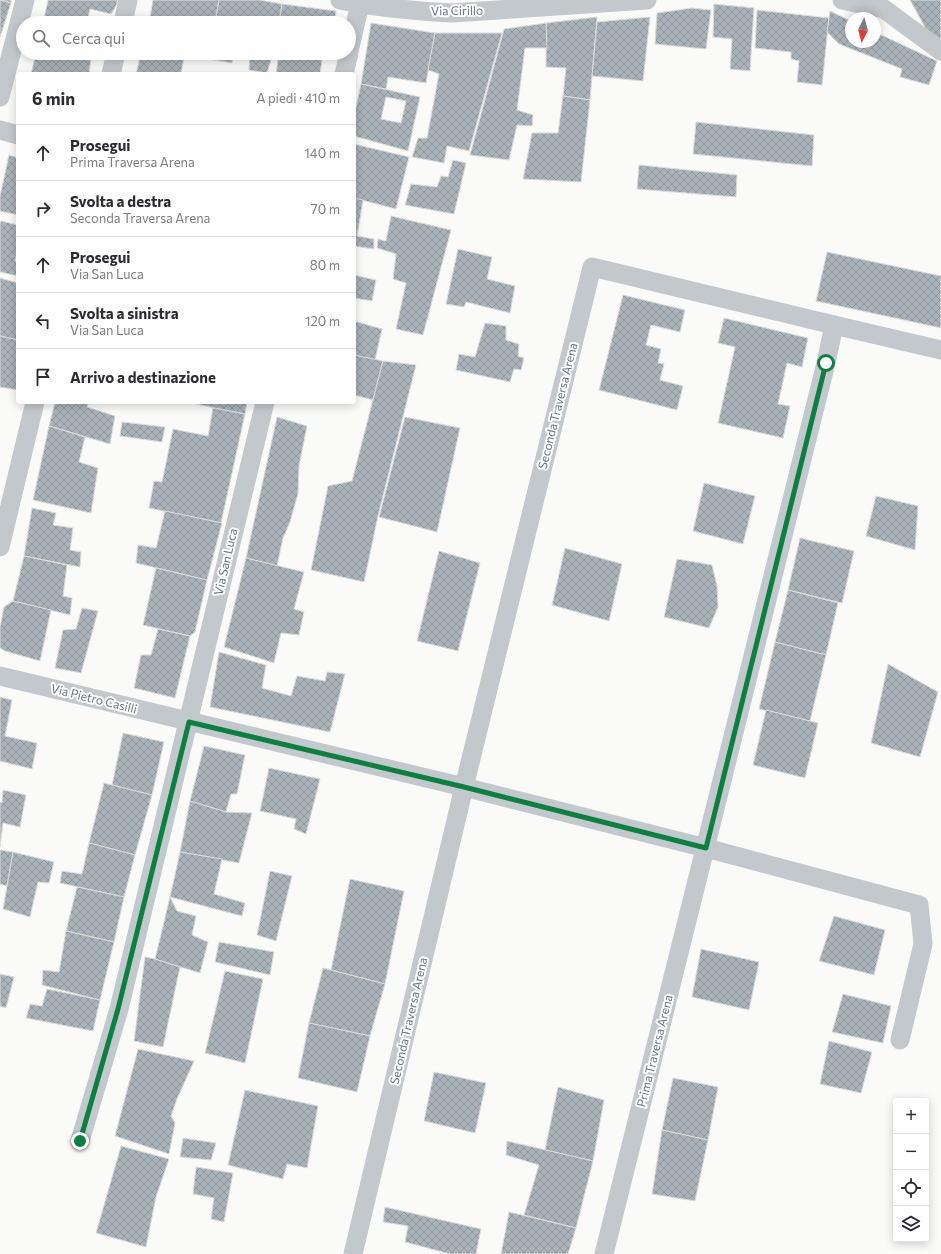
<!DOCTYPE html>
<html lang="it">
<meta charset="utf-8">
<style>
:root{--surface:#fff;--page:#f2f2f3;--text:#2b2b33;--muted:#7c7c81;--line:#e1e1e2}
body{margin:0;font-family:Commissioner,sans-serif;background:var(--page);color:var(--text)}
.controls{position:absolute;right:12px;bottom:12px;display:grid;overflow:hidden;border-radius:4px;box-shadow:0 2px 10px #0003}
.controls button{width:36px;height:36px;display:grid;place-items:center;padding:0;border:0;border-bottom:1px solid var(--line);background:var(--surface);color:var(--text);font:20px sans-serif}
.compass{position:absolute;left:845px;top:12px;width:36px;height:36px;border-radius:50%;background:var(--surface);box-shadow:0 2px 10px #0003;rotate:186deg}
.stop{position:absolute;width:12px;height:12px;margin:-9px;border:3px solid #0b8043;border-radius:50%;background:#fff}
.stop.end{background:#0b8043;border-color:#fff;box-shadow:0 1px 4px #0008}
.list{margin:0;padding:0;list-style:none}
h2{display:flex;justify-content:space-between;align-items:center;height:52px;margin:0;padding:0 16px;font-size:17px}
h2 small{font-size:13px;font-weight:400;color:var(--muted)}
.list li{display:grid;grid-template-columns:26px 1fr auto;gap:12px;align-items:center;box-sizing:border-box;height:56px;padding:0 16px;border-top:1px solid var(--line)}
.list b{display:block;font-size:15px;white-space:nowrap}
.list p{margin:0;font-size:13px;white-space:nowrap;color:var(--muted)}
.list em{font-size:13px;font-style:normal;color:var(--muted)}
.icon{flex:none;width:22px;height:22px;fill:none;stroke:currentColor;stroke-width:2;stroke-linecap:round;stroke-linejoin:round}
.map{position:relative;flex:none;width:941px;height:1254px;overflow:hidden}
.search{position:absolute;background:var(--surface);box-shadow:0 2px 10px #0003;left:16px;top:16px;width:340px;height:44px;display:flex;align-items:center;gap:10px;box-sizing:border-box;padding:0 14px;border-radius:22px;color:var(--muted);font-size:15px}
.panel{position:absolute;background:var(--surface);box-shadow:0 2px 10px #0003;left:16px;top:72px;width:340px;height:332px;border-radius:4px}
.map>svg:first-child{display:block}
.building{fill:url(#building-cross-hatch);stroke:#dcdcda;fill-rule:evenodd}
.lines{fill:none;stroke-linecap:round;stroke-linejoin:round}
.minor{stroke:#c3c8cc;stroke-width:19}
.route{stroke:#0b8043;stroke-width:5}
.labels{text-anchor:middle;stroke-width:4;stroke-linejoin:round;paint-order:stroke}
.street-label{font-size:12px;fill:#657683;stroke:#fff}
</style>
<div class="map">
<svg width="941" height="1254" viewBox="0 0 941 1254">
<defs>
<pattern id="building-cross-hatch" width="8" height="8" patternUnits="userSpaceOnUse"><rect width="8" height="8" fill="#aab3b9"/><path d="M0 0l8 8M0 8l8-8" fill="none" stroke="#8e969c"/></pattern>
</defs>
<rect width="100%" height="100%" fill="#fafaf8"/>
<g class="building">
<path d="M0 0H11V3Z"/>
<path d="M0 0 11 3 0 37Z"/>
<path d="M48 0H118L116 6 111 14 90 9 87 23H43Z"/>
<path d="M153 0H219L215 23H149Z"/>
<path d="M219 0H260L282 4 279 23H215Z"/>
<path d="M910 0H941V40L926 29Z"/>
<path d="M282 4 336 11 335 23H279Z"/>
<path d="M714 4 754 8 750 71 730 69 732 39 713 37Z"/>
<path d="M692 8 711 10 706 49 655 44 657 13Z"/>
<path d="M757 10 829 18 822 85 797 82 799 61 791 59V52L755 48Z"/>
<path d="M830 11 851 21V42H875V32L937 61 929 85 900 77 902 69 839 44 827 32Z"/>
<path d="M597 17 590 100 563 96 566 68 546 67V23Z"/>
<path d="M650 17 643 81 592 76 597 22Z"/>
<path d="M371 23 435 33 426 83 388 77 386 89 361 84Z"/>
<path d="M546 23 547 48H525L517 110 533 115 532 126 517 125 509 160 470 155 504 29Z"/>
<path d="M435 33H502L469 151 447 146 444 163 412 157 418 138H427L439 74 428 70Z"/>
<path d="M36 53H80L91 58 89 74H31Z"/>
<path d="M141 53H162L184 57 181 74H136Z"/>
<path d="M209 53H234L232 63 208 59Z"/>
<path d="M250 53H273L267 73 249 70Z"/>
<path d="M279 53H323L320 74H276Z"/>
<path d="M361 84 420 97 408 151 354 136V117ZM386 97 406 101 401 123 381 119Z"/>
<path d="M563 96 590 100 581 182 523 179 532 133H558Z"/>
<path d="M696 122 814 135 812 166 693 154Z"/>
<path d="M354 144 409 157 396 209 354 198Z"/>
<path d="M9 155 18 158V215L0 211V196Z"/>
<path d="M453 160 466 163 454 214 405 205 411 184 437 187 441 176 448 177Z"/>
<path d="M639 165 737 175 736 197 637 189Z"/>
<path d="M354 198 363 200 357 236 374 239V249L354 246Z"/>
<path d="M391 216 451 230 423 335 396 329 406 283 393 279 396 254 377 248 378 239 386 241Z"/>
<path d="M1 221 18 225V252H17L15 261 18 262V276L0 272V224Z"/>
<path d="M458 249 492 257 487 279 515 286 510 313 466 302 464 307 446 304Z"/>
<path d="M827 252 941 276V328L816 301Z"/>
<path d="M354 275 376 280 372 301 354 298V300Z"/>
<path d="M0 278 18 283V340L0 336Z"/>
<path d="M623 295 685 310 680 332 651 325 646 345 661 349 658 363 664 364 660 380 683 386 677 410 599 390Z"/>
<path d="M724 318 808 338 802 367 787 363 778 404 790 406 783 438 718 423 735 347 718 343Z"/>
<path d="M354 321 382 329 375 360 354 355Z"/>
<path d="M485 323 506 326V340L519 344 518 356 524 358 521 370 514 369 510 382 456 370 459 354 475 357Z"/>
<path d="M0 336 18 340V390L0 387Z"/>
<path d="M354 355 383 361 373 400 354 395Z"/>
<path d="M383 361 416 365 378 516 364 582 311 570 328 486 352 481Z"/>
<path d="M55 402H89L87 407 115 416 110 444 49 426Z"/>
<path d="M186 402H247L245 414Z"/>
<path d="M213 408 245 414 221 523 149 508 154 481 162 482 173 429 208 436Z"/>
<path d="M277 417 307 426 299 466 298 494 290 522 283 538 277 566 246 558Z"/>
<path d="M405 417 460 428 437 532 379 517Z"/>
<path d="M122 422 165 427 162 442 120 436Z"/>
<path d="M49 426 85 437 79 462 98 468 91 513 33 500Z"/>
<path d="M704 483 755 496 743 544 693 531Z"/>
<path d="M876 496 918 506 915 550 866 536Z"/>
<path d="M32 508 56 513 53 525 73 528 70 550 81 552 80 567 24 556Z"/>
<path d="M165 511 222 523 207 580 136 563 138 545 156 548Z"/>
<path d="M800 538 854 551 842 603 788 590Z"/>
<path d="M565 548 622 564 609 621 552 605Z"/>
<path d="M439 551 480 563 458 651 417 641Z"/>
<path d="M24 556 67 565 63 596 72 598 70 615 13 601Z"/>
<path d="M246 558 304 572 294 609 304 612 299 635 281 633 274 663 224 647Z"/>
<path d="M677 559 712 565 717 586 718 607 709 628 664 617Z"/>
<path d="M156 568 207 580 195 632 190 636 143 625Z"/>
<path d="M788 590 838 603 826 655 775 642Z"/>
<path d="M13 601 51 610 40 661 5 651 0 648V627L4 607Z"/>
<path d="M82 608 98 611 81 673 55 668 63 630 76 629Z"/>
<path d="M158 629 190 636 175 698 134 688 141 655H151Z"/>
<path d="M775 642 826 655 810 721 759 709Z"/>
<path d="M219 652 266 665 262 688 291 696 297 676 325 681 327 672 345 674 330 732 210 707Z"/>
<path d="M888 664 938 692 920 757 871 743Z"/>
<path d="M0 697 12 700 5 736 37 743 32 769 0 761Z"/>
<path d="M766 710 818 723 805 778 753 765Z"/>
<path d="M123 733 164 742 152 795 112 785Z"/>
<path d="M204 746 245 755 237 794H231L226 812 190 801Z"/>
<path d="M269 768 320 779 306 834 294 829 296 819 260 811Z"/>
<path d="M104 783 152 795 135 855 89 843Z"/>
<path d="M3 790 26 795 20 827 3 823 0 847V802L2 803Z"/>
<path d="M190 801 226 812 252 813 239 863 180 852Z"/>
<path d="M89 843 135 855 124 897 60 883 62 871 82 874Z"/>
<path d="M0 850 13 852 7 886 0 884Z"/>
<path d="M13 852 54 862 49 883 38 882 30 917 3 909Z"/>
<path d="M180 852 222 859 214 894 245 903 242 916 170 897Z"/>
<path d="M270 871 292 876 276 941 257 935Z"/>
<path d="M350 879 404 891 385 984 331 970Z"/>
<path d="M77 887 124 897 114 942 66 931Z"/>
<path d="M170 897 177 911 196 916 192 935 208 942 200 973 155 959Z"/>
<path d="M834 916 885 930 874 975 819 961Z"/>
<path d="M66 931 114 942 100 1000 42 985 43 970 59 972Z"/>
<path d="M219 942 274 952 270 975 215 962Z"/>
<path d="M701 949 759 962 749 1010 692 997Z"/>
<path d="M145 957 155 959 180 967 163 1047 134 1041Z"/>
<path d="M323 968 385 984 370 1036 309 1023Z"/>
<path d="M225 971 263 979 245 1063 205 1053Z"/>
<path d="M0 974 14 977 6 1008 0 1006Z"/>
<path d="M47 989 100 1000 93 1031 26 1018 30 1004 42 1006Z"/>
<path d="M843 994 891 1006 883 1043 832 1032Z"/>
<path d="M309 1023 370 1036 357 1092 298 1078Z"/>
<path d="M829 1041 872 1052 861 1093 820 1084Z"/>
<path d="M138 1049 194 1061 177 1099 171 1116 175 1123 169 1154 115 1136Z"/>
<path d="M434 1072 486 1083 475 1133 424 1121Z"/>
<path d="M673 1078 718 1087 708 1140 662 1130Z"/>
<path d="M558 1087 604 1100 593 1161 545 1150Z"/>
<path d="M245 1090 318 1106 307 1168 287 1164 283 1179 228 1165Z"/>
<path d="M662 1130 708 1140 695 1201 652 1194Z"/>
<path d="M183 1138 216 1143 211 1160 180 1157Z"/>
<path d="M507 1141 593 1161 576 1228 524 1215 539 1165 506 1155Z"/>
<path d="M121 1146 169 1159 156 1197 146 1247 96 1233Z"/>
<path d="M196 1167 233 1173 224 1222 211 1219 214 1198 193 1194Z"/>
<path d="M385 1207 481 1229 476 1254H450L405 1242 408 1226 383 1222Z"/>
<path d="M509 1212 576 1228 568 1254H501Z"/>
</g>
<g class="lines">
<g class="minor">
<path d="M340 0C377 8 415 11 452 13L647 0"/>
<path d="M842 0 884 9 941 51"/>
<path d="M123 23 128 0"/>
<path d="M349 51 360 4"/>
<path d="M111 74 116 53"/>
<path d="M344 74 349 53"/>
<path d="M0 97 25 0"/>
<path d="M0 130 18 135"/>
<path d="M0 547 35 402"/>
<path d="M0 676 464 787 706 848 919 905 923 944 900 1040"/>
<path d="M80 1141 119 1009 265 402"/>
<path d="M353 1254 464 787 592 267 834 325"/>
<path d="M604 1254 826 363 834 325 941 350"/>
</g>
</g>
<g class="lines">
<path class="route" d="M80 1141 118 1009 189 722 464 787 706 848 826 363"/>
</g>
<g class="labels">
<g class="street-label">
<text transform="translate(457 11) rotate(-1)" y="4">Via Cirillo</text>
<text transform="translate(558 406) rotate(-76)" y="4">Seconda Traversa Arena</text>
<text transform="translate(226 562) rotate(-77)" y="4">Via San Luca</text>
<text transform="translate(94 699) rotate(14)" y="4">Via Pietro Casilli</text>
<text transform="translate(409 1021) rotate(-77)" y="4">Seconda Traversa Arena</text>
<text transform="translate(655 1051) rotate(-76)" y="4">Prima Traversa Arena</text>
</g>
</g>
</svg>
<div class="controls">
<button>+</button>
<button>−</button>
<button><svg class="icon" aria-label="locate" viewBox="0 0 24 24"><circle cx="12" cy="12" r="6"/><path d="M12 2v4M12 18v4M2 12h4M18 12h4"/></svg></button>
<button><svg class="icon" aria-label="layers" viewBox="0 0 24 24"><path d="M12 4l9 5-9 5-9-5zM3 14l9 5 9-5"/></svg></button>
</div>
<svg class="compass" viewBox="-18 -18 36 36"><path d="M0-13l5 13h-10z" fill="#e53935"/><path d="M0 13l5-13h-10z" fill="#7c7c81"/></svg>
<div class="stop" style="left:826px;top:363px"></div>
<div class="stop end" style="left:80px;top:1141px"></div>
<div class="search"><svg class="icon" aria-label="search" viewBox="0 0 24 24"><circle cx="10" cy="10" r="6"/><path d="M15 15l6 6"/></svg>Cerca qui</div>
<section class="panel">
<h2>6 min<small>A piedi · 410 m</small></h2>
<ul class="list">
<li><svg class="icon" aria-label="ahead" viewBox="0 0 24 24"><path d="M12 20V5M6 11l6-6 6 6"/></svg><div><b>Prosegui</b><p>Prima Traversa Arena</p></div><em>140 m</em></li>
<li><svg class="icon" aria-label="right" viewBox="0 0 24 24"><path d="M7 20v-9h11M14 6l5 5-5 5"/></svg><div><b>Svolta a destra</b><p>Seconda Traversa Arena</p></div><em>70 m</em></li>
<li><svg class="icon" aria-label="ahead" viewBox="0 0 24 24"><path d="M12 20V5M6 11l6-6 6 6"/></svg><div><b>Prosegui</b><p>Via San Luca</p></div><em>80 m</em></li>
<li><svg class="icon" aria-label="left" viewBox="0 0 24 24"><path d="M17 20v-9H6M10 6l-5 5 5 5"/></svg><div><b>Svolta a sinistra</b><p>Via San Luca</p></div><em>120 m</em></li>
<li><svg class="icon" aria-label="arrive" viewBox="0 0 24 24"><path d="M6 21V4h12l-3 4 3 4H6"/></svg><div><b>Arrivo a destinazione</b></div></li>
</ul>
</section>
</div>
